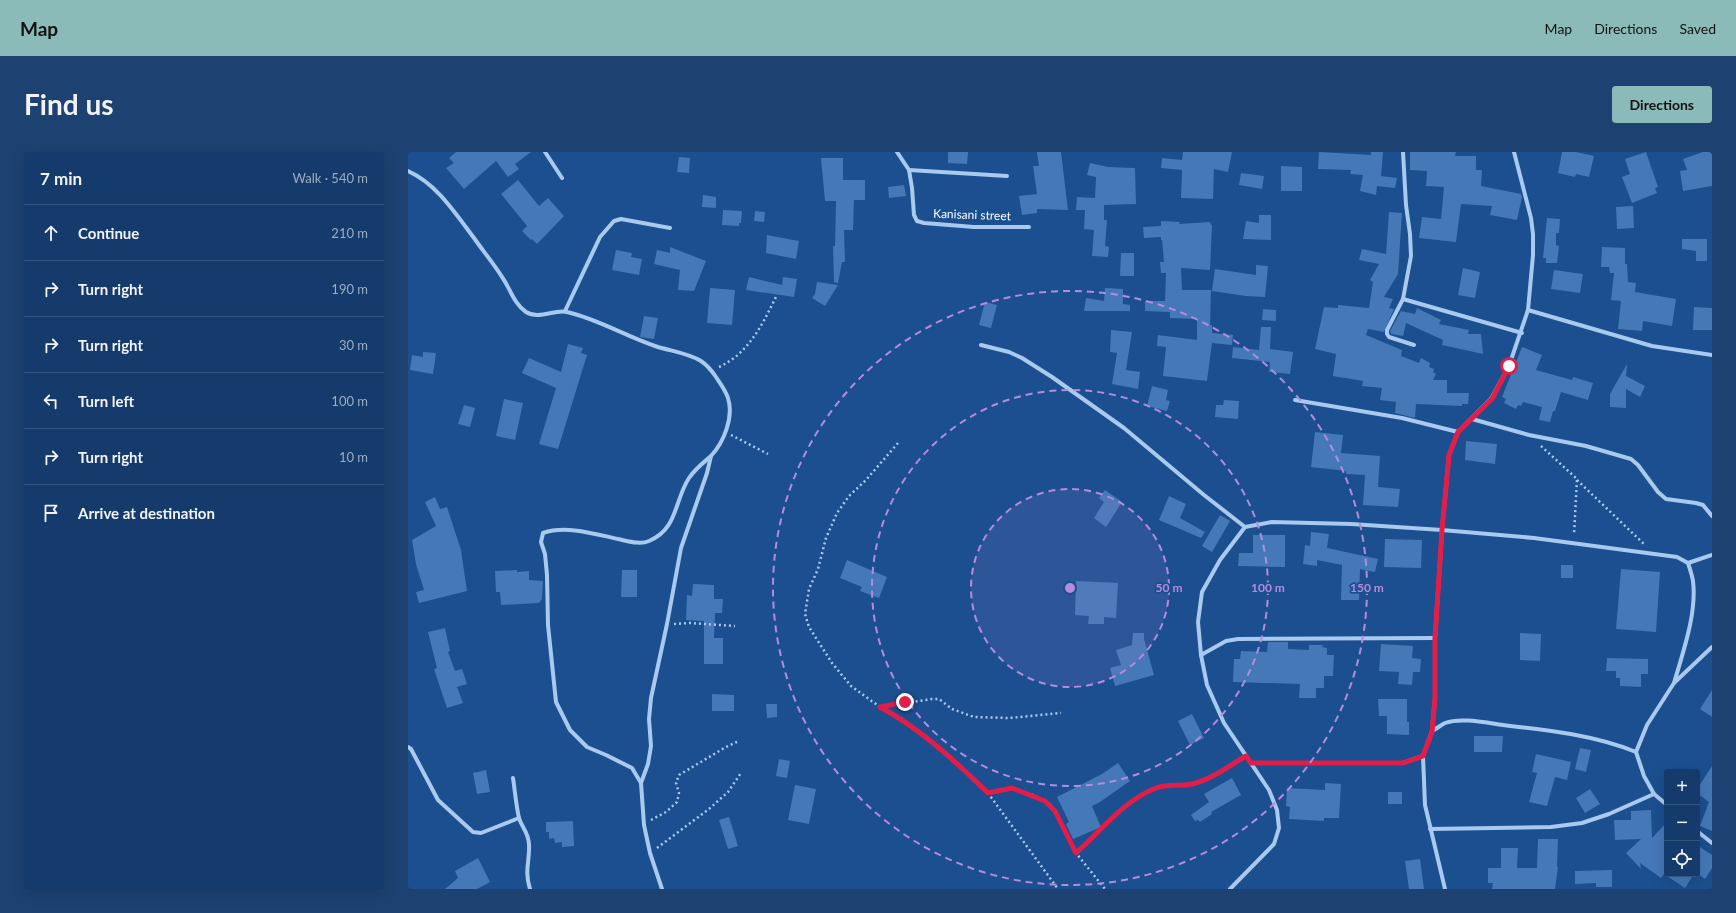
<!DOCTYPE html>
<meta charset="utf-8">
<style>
:root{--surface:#143b6b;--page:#1d4271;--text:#f1f3f6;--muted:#9dadc1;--line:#33557e;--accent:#8bbbb9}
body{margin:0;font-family:Lato,sans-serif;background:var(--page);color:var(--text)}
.controls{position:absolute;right:12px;bottom:12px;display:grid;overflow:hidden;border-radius:4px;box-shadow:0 4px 16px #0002}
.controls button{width:36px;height:36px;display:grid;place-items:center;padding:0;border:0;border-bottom:1px solid var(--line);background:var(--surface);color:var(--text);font:20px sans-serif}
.stop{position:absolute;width:12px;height:12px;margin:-9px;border:3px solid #e11d48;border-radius:50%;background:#fff}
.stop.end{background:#e11d48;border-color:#fff;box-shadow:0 1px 4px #0008}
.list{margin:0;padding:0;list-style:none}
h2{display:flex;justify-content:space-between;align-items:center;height:52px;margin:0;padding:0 16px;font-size:17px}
h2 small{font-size:13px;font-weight:400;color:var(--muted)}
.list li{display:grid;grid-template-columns:26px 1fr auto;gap:12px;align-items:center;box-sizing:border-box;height:56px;padding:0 16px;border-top:1px solid var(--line)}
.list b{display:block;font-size:15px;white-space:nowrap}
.list em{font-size:13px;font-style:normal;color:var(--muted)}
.icon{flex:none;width:22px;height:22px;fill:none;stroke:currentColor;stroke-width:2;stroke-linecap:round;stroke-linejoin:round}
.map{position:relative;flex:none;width:1304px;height:737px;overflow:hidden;border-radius:4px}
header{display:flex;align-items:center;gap:24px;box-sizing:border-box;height:56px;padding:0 20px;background:var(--accent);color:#111}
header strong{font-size:19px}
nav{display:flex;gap:22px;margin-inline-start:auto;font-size:14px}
.intro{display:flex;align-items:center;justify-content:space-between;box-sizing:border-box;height:96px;padding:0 24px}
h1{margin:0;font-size:28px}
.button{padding:10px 18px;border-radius:4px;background:var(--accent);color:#111;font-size:14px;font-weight:700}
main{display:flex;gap:24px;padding:0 24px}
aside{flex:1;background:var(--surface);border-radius:4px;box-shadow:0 4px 16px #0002}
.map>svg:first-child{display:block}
.building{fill:#4478b7}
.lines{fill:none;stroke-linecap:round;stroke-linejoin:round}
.path{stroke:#a9c9ee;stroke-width:2.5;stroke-dasharray:2 3;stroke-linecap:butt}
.street{stroke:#a9c9ee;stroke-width:4}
.route{stroke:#e11d48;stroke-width:5}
.ring{fill:none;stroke:#b68bdc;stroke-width:2;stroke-dasharray:7 5}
.labels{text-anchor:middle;stroke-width:3.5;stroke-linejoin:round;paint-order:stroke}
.street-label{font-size:12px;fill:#fff;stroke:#1b4f8f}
.centre{fill:#b68bdc;stroke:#1b4f8f;stroke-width:2}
.ring-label{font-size:12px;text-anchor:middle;font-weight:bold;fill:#b68bdc;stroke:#1b4f8f;stroke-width:3.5;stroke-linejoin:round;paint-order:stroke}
</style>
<header>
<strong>Map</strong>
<nav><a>Map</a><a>Directions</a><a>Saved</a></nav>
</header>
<div class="intro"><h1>Find us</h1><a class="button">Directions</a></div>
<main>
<aside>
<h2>7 min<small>Walk · 540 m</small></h2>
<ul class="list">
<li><svg class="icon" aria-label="ahead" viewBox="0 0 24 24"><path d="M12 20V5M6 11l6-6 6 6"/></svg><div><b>Continue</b></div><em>210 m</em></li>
<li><svg class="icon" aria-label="right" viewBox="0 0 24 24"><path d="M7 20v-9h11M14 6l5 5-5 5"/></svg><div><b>Turn right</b></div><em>190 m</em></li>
<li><svg class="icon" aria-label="right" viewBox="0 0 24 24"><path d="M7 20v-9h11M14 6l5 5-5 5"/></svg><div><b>Turn right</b></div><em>30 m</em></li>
<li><svg class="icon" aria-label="left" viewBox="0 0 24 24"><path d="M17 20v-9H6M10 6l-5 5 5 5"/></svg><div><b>Turn left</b></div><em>100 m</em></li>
<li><svg class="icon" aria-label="right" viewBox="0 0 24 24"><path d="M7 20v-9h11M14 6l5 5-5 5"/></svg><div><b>Turn right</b></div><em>10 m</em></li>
<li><svg class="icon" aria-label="arrive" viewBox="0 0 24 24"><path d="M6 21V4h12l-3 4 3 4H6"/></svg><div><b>Arrive at destination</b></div></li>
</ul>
</aside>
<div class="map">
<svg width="1304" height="737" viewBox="0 0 1304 737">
<rect width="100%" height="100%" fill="#1b4f8f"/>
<g class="building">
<path d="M48 0H123L107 12 111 17 100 25 88 9 56 37 38 16 46 11 41 6Z"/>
<path d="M540 0H560L559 12 540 11Z"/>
<path d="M629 0H653L660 58 629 57V61L614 63 611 44 629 42 625 14H631Z"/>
<path d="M775 0H824L820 20 806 17 805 47 773 46 774 18 753 16 754 6 774 8Z"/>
<path d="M911 0 963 3V0H975L973 24 989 26 987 36 969 34 968 43 952 39 955 23 942 22 943 18 910 17Z"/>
<path d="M1002 0H1048L1047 4H1068V18H1074L1073 34 1113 42 1114 45 1109 68 1082 63 1084 54 1053 52 1048 90 1011 86 1014 65 1033 67 1036 35 1018 34 1019 19 1002 18Z"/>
<path d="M1154 0H1168L1186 4 1181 25 1168 22 1167 25 1150 21Z"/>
<path d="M1238 0 1250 35 1247 36 1249 41 1224 51 1214 25 1222 22 1217 7Z"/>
<path d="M1295 0H1304V34L1275 39 1272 19 1279 18 1275 7Z"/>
<path d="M271 5 282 6 281 21 269 20Z"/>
<path d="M413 6H435V28H457V48H446L445 78H436L437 110H434L430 131 426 130 425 94H427L428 49H417Z"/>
<path d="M682 11 700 15 727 16 728 52 696 53V68H699L697 94 701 95 700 105 684 104 686 78 676 77 677 58H668L669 45 687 46 688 25 679 23Z"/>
<path d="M873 14 894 15V39H873Z"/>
<path d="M833 21 856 24 854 37 831 33Z"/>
<path d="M110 28 131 54 140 46 156 64 129 92 124 87 123 88 114 79 119 74 93 42Z"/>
<path d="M496 33 498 44 481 46 480 35Z"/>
<path d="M295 43 308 45V56L294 55Z"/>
<path d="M1225 54 1226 76 1209 77 1208 55Z"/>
<path d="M315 58 334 59 333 71H331V74L314 73Z"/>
<path d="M347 59 357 60 356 70 346 69Z"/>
<path d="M981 60 994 61 990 122 976 145 985 147 981 156 986 157 976 180 960 177 958 183 994 198 993 204 1011 211 1013 206 1022 211 1021 215 1026 217 1025 220 1028 222 1025 228H1039V241H1061L1060 252H1054V254L1008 252 1007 266 987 261 988 250 972 248 974 236 954 234 955 229 925 224 928 202 907 197 916 155 930 156V153L961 156 965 130 962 128 971 112 951 108 954 97 978 102Z"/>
<path d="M851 63H863V88L835 87 838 69 851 71Z"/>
<path d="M1139 66 1152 67 1151 81H1148V93L1151 94 1149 111H1138V106H1135Z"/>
<path d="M753 69 772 70 771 72 802 70 803 73H804L802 118 773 116 774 138H803L802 173H804V181L825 183 824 193 804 191 799 229 755 224 758 195 749 194 750 183 789 188V167L762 166V160L737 159V149H757L758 121H753L752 110H756L754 88H753V85L736 86 735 75 753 74Z"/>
<path d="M359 83 391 89 388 107 358 101Z"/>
<path d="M1274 87H1299V109H1288V99L1274 97Z"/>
<path d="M262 95 298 109 286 139 270 138 272 118 246 112 249 98 262 101Z"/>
<path d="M1194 95 1217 96V112H1219L1220 130 1228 131 1227 140 1268 147 1264 174 1235 169 1234 179 1210 177 1213 149 1203 148 1206 121H1202L1201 115H1193Z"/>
<path d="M208 98 224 101 223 105 234 107 231 123 204 118Z"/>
<path d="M713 101H726V124H712Z"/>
<path d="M848 113 860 114 857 145 838 144 804 139 807 117 848 123Z"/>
<path d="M1055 116 1072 120 1067 146 1050 143Z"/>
<path d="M1146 118 1175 122 1172 141 1143 137Z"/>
<path d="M341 125 374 133 375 125 389 127 386 145 338 138Z"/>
<path d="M409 130 430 133 417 154 404 146 407 142Z"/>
<path d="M302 136 327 138 324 173 299 171Z"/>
<path d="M697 136 715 137V152L722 153V159H676L678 146 696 149Z"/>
<path d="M577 150 589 153 583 176 571 173Z"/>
<path d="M1286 155 1304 156V178H1285Z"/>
<path d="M1009 156 1033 168 1031 172 1061 178 1060 182H1073L1075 202 1034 193 1035 188 998 171 995 184 983 182 982 179 993 159 1007 162Z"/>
<path d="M855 157 868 158V169L854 168Z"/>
<path d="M236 164 250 166 246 187 232 185Z"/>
<path d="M853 175H863L862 197 885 200 882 222 861 220 862 210 824 206 825 195 851 198Z"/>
<path d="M703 178 724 180 718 218 732 220 730 237 704 232 709 201 702 200Z"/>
<path d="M160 192 175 196 173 201 179 203 150 297 131 292 148 236 114 221 121 206 153 220Z"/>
<path d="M1114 195 1134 203 1128 218 1164 228 1165 225 1185 231 1180 248 1153 240 1147 259H1145L1142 270 1131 268 1134 255 1115 250 1113 254 1110 253 1108 257 1096 251 1098 247 1094 245Z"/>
<path d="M15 200 28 201 25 222 2 218 4 203 15 205Z"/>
<path d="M1219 212 1218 224 1237 234 1232 245 1218 237V256L1202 255V242Z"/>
<path d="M744 234 760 238 758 248 762 249 759 259 739 254Z"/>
<path d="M96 247 115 251 107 288 88 284Z"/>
<path d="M816 248 831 249 830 267 807 265 808 253H815Z"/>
<path d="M56 253 67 256 62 275 50 272Z"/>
<path d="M907 280 935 283 933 301 972 304 970 335 992 337 990 355 955 353 957 323 938 322V319L903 315Z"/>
<path d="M1058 289 1089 292 1087 312 1057 308Z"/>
<path d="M697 338 714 350 698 375 686 366 696 350 691 346Z"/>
<path d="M761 344 778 352 772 366 797 380 793 386 751 368Z"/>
<path d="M27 345 32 357 39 355 53 398 59 439 11 451 8 440 16 438 8 412 4 388 28 374 17 350Z"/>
<path d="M812 363 822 369 804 400 794 394Z"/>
<path d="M903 380 921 382 919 396 970 407 967 420 952 417 951 448H933L934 413 909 408V414L895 412 897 393 902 394Z"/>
<path d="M845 383H877V415L830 414 831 401H845Z"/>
<path d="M977 387 1014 388 1013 416 976 415Z"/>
<path d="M439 408 479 425 471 446 452 439 454 435 432 426Z"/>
<rect x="1153" y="413" width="12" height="13"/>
<path d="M1213 417 1252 420 1248 480 1208 477Z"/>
<path d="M109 418V420L121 419V428L135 429 134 447 131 451 93 453 92 440H88L87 419Z"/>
<path d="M214 418H229V445H213Z"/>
<path d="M668 429 710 431 708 466 696 465V472H680L681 464 667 463Z"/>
<path d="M285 432 306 433V447H315L314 461H307L306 486H315V512H296V469L278 468 279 443 284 444Z"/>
<path d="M37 476 42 499 40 500 47 519 54 517 59 532 49 535 55 551 39 556 26 517 29 516 20 480Z"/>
<path d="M725 481H736V487L746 523 707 534 702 516 713 513 708 498 724 493Z"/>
<path d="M1112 481 1133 482 1132 509 1112 508Z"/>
<path d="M860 490H880V497L901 498V493H915L914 495 919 496V503H926L925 524H916V536H908V546H891L892 532 825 530 826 507H832L833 499 859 500Z"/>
<path d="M973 492 1005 494 1004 506 1013 507 1012 520H1005L1004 533 990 532 991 520 971 519Z"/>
<path d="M1199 506 1240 507V522H1233V535L1212 534V526H1208V519H1198Z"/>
<path d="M1304 538V565L1292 557Z"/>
<path d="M304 542 326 543V559H304Z"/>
<path d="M970 547H999V570H1001V583L979 582V564H971Z"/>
<path d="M358 552H369V565L359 566Z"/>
<path d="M784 562 796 586 782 593 770 569Z"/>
<path d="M1066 584H1095L1094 600H1066Z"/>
<path d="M1172 596 1183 598 1178 620 1167 617Z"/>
<path d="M1128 602 1163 610 1159 628 1147 625 1139 654 1121 650 1129 621 1124 620Z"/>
<path d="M371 607 382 609 379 626 368 624Z"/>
<path d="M710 611 722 629 692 650 684 654 693 675 665 687 658 672 661 670 649 645 694 622Z"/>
<path d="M1304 614V679L1292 674 1301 650 1289 641V637Z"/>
<path d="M78 618 82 640 69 642 65 621Z"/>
<path d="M824 626 833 643 803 660 804 662 792 670 790 668 787 669 783 663 801 650 796 642Z"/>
<path d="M917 631 933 632 931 666H916V669L881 667 882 655 878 654 879 636 917 638Z"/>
<path d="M387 633 408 637 401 672 380 668Z"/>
<path d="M1182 637 1192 652 1177 661 1168 646Z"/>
<rect x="980" y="640" width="14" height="12"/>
<path d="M1243 658 1244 686 1259 670V718L1256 722H1286L1277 736 1256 722 1253 726 1232 711 1233 717 1218 701 1233 687 1207 688 1206 668H1223V659Z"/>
<path d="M321 665 330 694 320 697 311 668Z"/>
<path d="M165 669 166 694 154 695V690L147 691 146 686 141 687V680H138V670Z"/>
<path d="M1130 687H1150L1149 715H1150L1147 737H1084L1085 731H1080V716H1093V696H1110L1109 716H1129Z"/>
<path d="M1289 693 1304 703V716L1297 727 1289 721Z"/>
<path d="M70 706 82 730 69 737H37L50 726 47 719Z"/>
<path d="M1012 707 1016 737H1001L997 709Z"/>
<path d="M1204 718V735H1188V731L1167 732V719Z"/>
</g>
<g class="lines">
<g class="path">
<path d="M311 215C341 201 354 173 368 145"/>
<path d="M323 283 360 302"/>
<path d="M490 291 458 328 441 344 429 361 418 386 410 417 401 437 397 462 401 475 424 511 443 534 472 555 493 566 545 608 580 641 650 737"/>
<path d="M1133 294 1169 327 1166 383"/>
<path d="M1169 328 1236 392"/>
<path d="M266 472 282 471 327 474"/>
<path d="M473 555 524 547H531L544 557 566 565 601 566 653 561"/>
<path d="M580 641 604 636 625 643 643 653 668 701 697 737"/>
<path d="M243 668 258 660 269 650 271 641 268 631 271 623 318 595 331 589"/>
<path d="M249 696 301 657 320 640 333 621"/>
<path d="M668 701C693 678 715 649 748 636 760 631 773 635 785 632 801 629 817 616 831 608"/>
</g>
<g class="street">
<path d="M137 0 154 26"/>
<path d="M489 0 501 18 504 36 506 63 509 69 516 71 566 75H621"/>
<path d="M995 0 998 53 1002 82 1003 104 995 147 979 178V182L981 185 1006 193"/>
<path d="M501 18 599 24"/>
<path d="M0 19C29 32 47 61 66 86 75 99 86 112 94 125 102 136 106 152 118 160 131 168 146 157 159 160 190 167 217 184 247 194 262 199 280 201 293 209 299 213 304 219 308 225 312 231 318 239 320 246 326 265 316 290 303 304 295 311 287 317 281 326 266 349 270 377 241 389 232 393 220 389 210 387 187 382 158 373 135 381L133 390 137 402 139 423 140 473 148 550 162 578 179 595 198 603 224 616 233 631"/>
<path d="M995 147 1114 181"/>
<path d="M1120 158 1244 194 1304 203"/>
<path d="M157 159 192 85 206 69 213 67 262 76"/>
<path d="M573 193 601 200 614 206 644 225 716 276 796 343 837 375"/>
<path d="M887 248 994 266 1050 280"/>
<path d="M1064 267 1121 283 1178 294 1223 307 1230 313 1250 340 1258 347 1288 351 1295 353 1304 364"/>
<path d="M1280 411 1304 403"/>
<path d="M793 503 818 489 830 487 1027 486"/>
<path d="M1024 579C1028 577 1033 573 1037 571 1053 565 1079 571 1095 573 1139 578 1186 583 1228 600L1236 624 1246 642 1259 653"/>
<path d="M0 595 3 597 30 648 65 680 73 681 111 666"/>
<path d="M1228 600 1239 573 1266 531 1304 495"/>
<path d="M1015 604 1017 653 1037 737"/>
<path d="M843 611H995L1015 604 1024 579 1027 546V486L1034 378 1041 303 1050 280 1083 247 1101 214 1120 158 1125 103V82L1123 66 1106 0"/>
<path d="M105 626C107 639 108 653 111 666 114 676 120 679 121 692 122 709 116 718 122 737"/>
<path d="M1022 677 1143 675 1174 671 1201 662 1246 642"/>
<path d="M1289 679 1304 691"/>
<path d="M254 737 242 701 236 673 233 631 240 612 243 594 241 567 243 546 259 472 273 396 299 321 303 304"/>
<path d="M822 737 866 692 871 676 869 658 861 638 816 571 799 533 793 503 790 470 794 440 812 408 837 375 864 370 943 372 1034 378 1126 386 1269 405 1280 411C1282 417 1284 423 1285 429 1289 461 1275 500 1266 531"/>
</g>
</g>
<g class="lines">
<path class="route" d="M497 550 472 555C513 577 547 609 580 641L604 636 637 649 647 659 668 701C694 678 715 649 748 636 760 631 772 635 784 632 803 628 822 613 838 604L843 611H995L1015 604 1024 580 1027 546V486L1034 378 1041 303 1050 280 1084 247 1101 214"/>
</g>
<circle cx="662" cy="436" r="99" fill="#b68bdc" fill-opacity=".12"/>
<g class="ring">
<circle cx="662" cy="436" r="99"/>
<circle cx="662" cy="436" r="198"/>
<circle cx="662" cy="436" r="297"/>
</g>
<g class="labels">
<g class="street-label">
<text transform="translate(564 63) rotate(2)" y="4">Kanisani street</text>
</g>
</g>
<circle cx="662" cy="436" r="6" class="centre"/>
<g class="ring-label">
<text x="761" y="440">50 m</text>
<text x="860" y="440">100 m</text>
<text x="959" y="440">150 m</text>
</g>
</svg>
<div class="controls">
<button>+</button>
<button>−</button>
<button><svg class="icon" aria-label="locate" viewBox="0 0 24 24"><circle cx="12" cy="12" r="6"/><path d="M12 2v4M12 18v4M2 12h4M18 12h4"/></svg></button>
</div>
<div class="stop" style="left:1101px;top:214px"></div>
<div class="stop end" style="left:497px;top:550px"></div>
</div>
</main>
